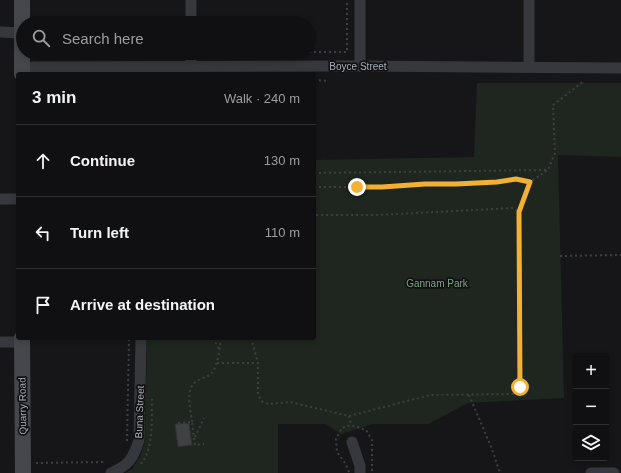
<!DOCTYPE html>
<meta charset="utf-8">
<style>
:root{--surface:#101012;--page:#1e1e20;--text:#f1f3f6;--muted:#9c9d9f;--line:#303032}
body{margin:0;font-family:Arial,sans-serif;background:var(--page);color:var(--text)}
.controls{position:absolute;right:12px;bottom:12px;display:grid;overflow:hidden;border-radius:4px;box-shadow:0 2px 6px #0003}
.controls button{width:36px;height:36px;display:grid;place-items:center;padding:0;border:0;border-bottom:1px solid var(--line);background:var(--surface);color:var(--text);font:20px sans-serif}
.stop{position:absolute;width:12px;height:12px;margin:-9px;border:3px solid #f2b134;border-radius:50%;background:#fff}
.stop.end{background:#f2b134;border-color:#fff;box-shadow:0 1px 4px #0008}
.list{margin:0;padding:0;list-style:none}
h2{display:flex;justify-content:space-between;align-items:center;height:52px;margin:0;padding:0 16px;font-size:17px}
h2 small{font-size:13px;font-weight:400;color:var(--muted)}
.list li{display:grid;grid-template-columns:26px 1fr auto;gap:12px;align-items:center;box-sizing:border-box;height:72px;padding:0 16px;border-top:1px solid var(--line)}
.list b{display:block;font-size:15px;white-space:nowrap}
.list em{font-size:13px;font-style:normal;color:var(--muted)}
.icon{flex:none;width:22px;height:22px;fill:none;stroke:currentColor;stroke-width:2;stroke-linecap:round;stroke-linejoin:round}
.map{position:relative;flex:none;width:621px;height:473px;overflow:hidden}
.search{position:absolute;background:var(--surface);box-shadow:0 2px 6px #0003;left:16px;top:16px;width:300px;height:44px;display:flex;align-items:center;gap:10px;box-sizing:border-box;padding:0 14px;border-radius:22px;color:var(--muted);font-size:15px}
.panel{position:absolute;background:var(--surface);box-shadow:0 2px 6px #0003;left:16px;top:72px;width:300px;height:268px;border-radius:4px}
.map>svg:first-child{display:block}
.green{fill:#1e261f}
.building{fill:#404145;stroke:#303034}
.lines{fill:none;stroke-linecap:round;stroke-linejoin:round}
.path{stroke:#3d3f44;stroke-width:2;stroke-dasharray:2 3;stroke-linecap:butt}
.street{stroke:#37383d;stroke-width:11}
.secondary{stroke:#45474d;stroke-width:16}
.route{stroke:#f2b134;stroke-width:5}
.labels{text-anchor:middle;stroke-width:3.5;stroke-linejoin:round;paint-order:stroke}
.street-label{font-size:10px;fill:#a8adb8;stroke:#111113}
.park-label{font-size:10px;fill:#7fa381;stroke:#111113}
</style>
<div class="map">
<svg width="621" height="473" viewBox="0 0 621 473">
<rect width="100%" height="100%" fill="#161618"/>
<path class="green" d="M477 83H621V157L558 155 564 398 468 403 428 424H373L341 434 326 424H278V473H125L132 469 140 456 145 442 147 338H314V160L474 157Z"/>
<path class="building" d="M189 423 192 445 178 447 175 424Z"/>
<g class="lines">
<g class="path">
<path d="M309 52H347V0"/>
<path d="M314 80 329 81"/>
<path d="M314 173 548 170"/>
<path d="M314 187H382L425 184H456L497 182 517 179 530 182"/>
<path d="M519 212 530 182 548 170 555 153 553 105 584 81"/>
<path d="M560 256 621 255"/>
<path d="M213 338 219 349"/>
<path d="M251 338 258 363V393L261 401 268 404 290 402 349 416 431 395 515 394 521 387 519 212 513 208 377 215H314"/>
<path d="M217 363H258"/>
<path d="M469 395 492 449 500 473"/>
<path d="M349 416 351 425"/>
<path d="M192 422C191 413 187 396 191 388 195 378 205 379 211 374 218 366 220 348 221 338"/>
<path d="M178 423 192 422 195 445 204 444"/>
<path d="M195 437 204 418"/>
<path d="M127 441 129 338"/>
<path d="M36 463 106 462"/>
<path d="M141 464C155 446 151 417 152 396"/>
<path d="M349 472 345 463 337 452 336 439 342 428 351 425 366 430 372 440V473"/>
</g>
<g class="street">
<path d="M191 0V23"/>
<path d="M360 0V66"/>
<path d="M0 32 22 33"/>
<path d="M191 66V53"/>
<path d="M22 67 360 66 621 68"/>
<path d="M529 67V0"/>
<path d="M0 199H18"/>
<path d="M0 342H22"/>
<path d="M352 442 360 466V473"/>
<path d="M111 473C129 465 133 459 139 440L141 338"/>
<path d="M591 473H614"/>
</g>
<g class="secondary">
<path d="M22 74V0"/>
<path d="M22 338 23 473"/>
</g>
</g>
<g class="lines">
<path class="route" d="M357 187H382L425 184H456L497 182 516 179 530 182 519 212 520 387"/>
</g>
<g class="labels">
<g class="street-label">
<text x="358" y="70">Boyce Street</text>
<text transform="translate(22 406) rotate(-91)" y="4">Quarry Road</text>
<text transform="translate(139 412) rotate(-88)" y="4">Buna Street</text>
</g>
<g class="park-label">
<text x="437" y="287">Gannam Park</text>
</g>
</g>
</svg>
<div class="controls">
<button>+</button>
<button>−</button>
<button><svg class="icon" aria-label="layers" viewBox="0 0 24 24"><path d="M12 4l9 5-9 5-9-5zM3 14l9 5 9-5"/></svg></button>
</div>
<div class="stop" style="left:520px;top:387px"></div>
<div class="stop end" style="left:357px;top:187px"></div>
<div class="search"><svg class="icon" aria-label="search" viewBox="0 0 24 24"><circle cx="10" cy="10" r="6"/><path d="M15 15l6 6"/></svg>Search here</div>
<section class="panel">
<h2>3 min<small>Walk · 240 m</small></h2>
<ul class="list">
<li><svg class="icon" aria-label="ahead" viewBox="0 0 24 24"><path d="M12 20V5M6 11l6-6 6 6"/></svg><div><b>Continue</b></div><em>130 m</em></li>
<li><svg class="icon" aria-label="left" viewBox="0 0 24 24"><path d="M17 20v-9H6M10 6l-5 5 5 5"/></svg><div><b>Turn left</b></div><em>110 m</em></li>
<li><svg class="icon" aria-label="arrive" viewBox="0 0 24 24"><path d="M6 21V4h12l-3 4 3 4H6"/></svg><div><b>Arrive at destination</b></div></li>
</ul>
</section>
</div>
